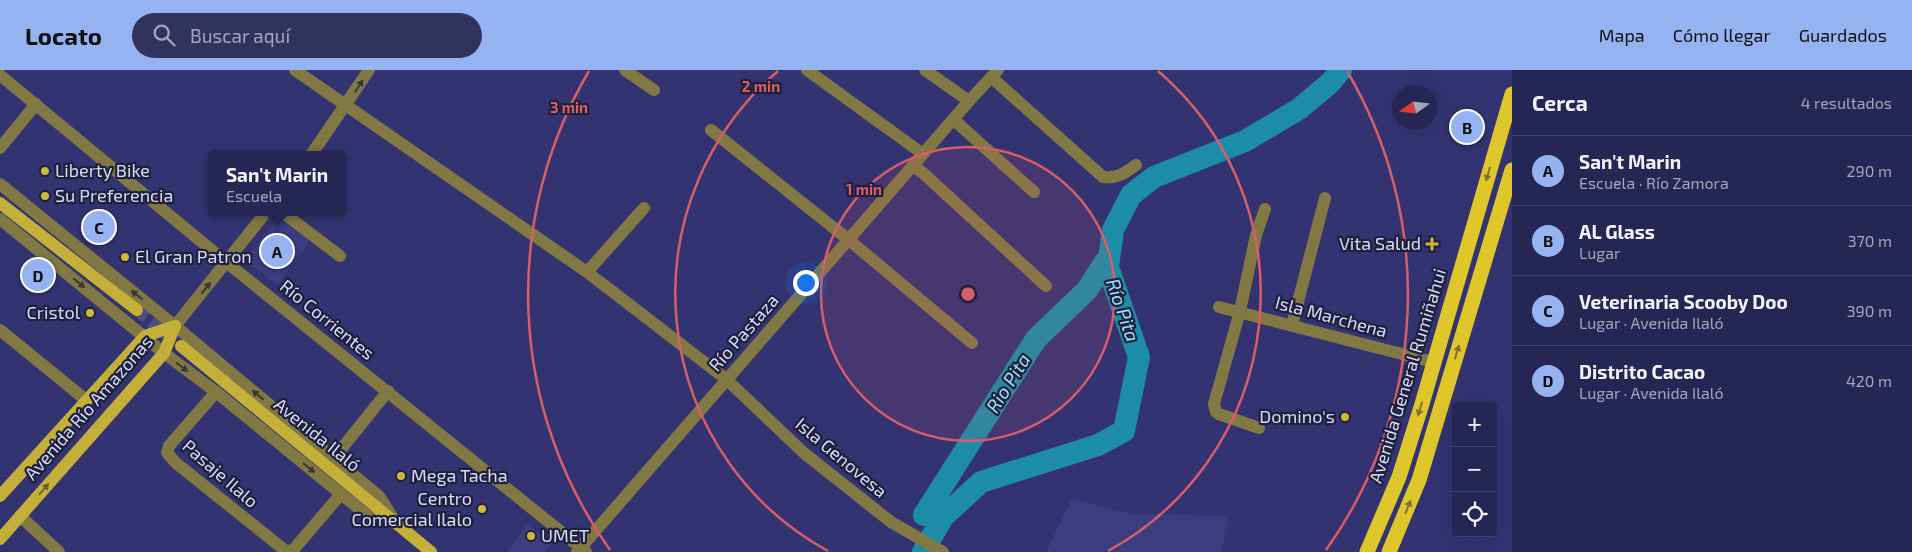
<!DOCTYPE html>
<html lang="es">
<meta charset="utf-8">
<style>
:root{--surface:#262655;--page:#32325f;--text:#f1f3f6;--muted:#a4a5b9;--line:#42436c;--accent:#95b2f1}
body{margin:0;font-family:"Exo 2",sans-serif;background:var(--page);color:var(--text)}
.controls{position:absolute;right:15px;bottom:15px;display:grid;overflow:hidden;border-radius:5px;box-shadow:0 5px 20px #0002}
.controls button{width:45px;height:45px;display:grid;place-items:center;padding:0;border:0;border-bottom:1px solid var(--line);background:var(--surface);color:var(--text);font:25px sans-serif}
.compass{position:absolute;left:1392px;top:15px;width:45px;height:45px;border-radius:50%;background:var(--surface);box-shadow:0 5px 20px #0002;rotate:256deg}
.you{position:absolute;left:805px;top:212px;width:18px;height:18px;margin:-12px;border:4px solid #fff;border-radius:50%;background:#1a73e8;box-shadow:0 0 0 8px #1a73e833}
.badge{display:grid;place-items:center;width:32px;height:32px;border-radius:50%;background:var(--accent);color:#111;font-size:16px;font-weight:700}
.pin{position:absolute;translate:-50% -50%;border:2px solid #fff;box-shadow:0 1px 5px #0006}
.popup{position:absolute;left:208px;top:81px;width:138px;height:65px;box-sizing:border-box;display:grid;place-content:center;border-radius:5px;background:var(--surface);filter:drop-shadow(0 1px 4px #0005);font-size:16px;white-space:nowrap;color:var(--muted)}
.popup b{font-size:19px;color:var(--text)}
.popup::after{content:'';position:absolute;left:50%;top:100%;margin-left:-10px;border:10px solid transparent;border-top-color:var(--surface)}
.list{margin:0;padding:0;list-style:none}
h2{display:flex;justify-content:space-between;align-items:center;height:65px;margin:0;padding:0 20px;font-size:21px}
h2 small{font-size:16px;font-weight:400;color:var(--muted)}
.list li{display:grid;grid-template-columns:32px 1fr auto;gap:15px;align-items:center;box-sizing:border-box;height:70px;padding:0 20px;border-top:1px solid var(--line)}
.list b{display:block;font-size:19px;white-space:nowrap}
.list p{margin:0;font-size:16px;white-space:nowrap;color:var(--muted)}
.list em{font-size:16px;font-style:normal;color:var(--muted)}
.icon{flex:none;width:28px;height:28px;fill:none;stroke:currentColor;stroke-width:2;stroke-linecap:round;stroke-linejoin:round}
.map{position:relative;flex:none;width:1512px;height:482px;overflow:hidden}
header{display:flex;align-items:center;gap:30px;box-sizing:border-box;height:70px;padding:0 25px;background:var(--accent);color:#111}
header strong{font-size:24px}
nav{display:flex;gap:28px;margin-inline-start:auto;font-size:18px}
.search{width:350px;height:45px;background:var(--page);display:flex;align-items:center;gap:12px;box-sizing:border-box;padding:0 18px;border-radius:28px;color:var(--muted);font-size:19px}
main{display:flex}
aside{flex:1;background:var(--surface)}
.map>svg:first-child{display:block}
.built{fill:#3c3c80}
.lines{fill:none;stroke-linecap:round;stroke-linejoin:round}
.river{stroke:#1d8ca8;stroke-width:22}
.major-tunnel{stroke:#4c4c86;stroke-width:12;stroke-dasharray:12 6;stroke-linecap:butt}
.minor{stroke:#817844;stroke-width:12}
.major{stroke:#c4b038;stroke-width:12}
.highway{stroke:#dfc62a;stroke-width:15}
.oneway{fill:#38363e}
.oneway2{fill:#7f7333}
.oneway3{fill:#69613a}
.ring{fill:none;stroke:#d75e67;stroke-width:2.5}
.poi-dot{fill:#ceb838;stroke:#1f203c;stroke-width:2}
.labels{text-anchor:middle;stroke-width:4.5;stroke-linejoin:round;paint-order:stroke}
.poi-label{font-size:18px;fill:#d8dcfa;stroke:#1f203c;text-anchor:start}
.street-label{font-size:18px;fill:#d8dcfa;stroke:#1f203c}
.water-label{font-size:19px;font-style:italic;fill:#9be4fb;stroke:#1f203c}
.centre{fill:#d75e67;stroke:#1f203c;stroke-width:2.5}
.ring-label{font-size:15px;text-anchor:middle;font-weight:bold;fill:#d75e67;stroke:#1f203c;stroke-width:4.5;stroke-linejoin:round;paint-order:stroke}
</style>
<header>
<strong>Locato</strong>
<div class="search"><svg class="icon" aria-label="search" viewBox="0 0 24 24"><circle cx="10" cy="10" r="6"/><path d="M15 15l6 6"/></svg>Buscar aquí</div>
<nav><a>Mapa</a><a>Cómo llegar</a><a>Guardados</a></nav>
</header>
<main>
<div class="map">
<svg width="1512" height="482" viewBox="0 0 1512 482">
<rect width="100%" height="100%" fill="#333371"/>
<g class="built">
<path d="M277 147 310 171 278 215 245 191Z"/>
<path d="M1072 429 1131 444 1229 446 1221 482H1046Z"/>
<path d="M528 454 552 474 545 482H506Z"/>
</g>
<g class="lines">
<g class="river">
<path d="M924 445 1036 269 1087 220 1105 192"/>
<path d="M923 482 943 447 981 412 1098 375 1124 361 1139 287 1108 197 1113 160 1131 125 1154 107 1245 71 1299 39 1330 13 1341 0"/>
</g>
<path class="major-tunnel" d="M137 240 167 265"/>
<g class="minor">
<path d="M295 0 587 202 726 309 804 383 891 452 943 482"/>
<path d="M625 0 654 20"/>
<path d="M807 0 923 84"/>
<path d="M925 0 969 31"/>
<path d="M0 5 226 192 586 482"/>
<path d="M991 7 1103 107C1117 109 1125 103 1136 95"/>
<path d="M953 49 1034 122"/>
<path d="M711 60 849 170 972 273"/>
<path d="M0 78 36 34"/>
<path d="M311 85 369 0"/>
<path d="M913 96 923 103 1046 216"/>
<path d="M0 114 175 256 379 426 394 450"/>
<path d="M282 142 340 186"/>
<path d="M0 149 164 283 216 322 368 446 396 452"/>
<path d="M587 202 644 138"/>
<path d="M1219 237 1433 292"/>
<path d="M1292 255 1325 128"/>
<path d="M175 256 266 142"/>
<path d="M0 260 86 330"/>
<path d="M216 322 169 376 167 383 176 393 287 482"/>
<path d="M1259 358 1219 344 1216 342 1214 334 1240 241 1256 165 1265 139"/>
<path d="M334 388 388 321"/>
<path d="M20 446 59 482"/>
<path d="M287 482 294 479 341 424"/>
<path d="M577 482 969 31 998 0"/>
</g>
<g class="major">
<path d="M0 133 137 240"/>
<path d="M181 276 431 482"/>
<path d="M0 426 145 266 175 256"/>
<path d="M0 469 164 283 175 256"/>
</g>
<g class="highway">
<path d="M1367 482 1399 407 1422 334 1512 24"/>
<path d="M1389 482 1419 410 1512 100"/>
</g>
</g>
<defs><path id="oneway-solid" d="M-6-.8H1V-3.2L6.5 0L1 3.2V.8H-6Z" transform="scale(1.25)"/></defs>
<g class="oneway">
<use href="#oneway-solid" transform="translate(359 16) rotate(-57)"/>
<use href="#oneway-solid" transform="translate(79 213) rotate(39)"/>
<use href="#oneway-solid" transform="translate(206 218) rotate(-51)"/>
<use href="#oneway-solid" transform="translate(137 225) rotate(-141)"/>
<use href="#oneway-solid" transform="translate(182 297) rotate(37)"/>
<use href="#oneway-solid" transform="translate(258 325) rotate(-140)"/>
<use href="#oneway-solid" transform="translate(309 398) rotate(39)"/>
</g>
<g class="oneway2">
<use href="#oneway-solid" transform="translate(1488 104) rotate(106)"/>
<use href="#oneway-solid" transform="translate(1457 282) rotate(-73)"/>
<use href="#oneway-solid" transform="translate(1420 339) rotate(107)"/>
<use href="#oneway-solid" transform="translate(1408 437) rotate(-68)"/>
</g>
<use class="oneway3" href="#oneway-solid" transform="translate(44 419) rotate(-49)"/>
<circle cx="968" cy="224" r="147" fill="#d75e67" fill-opacity=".12"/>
<g class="ring">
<circle cx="968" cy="224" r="147"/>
<path d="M828 481A293 293 0 0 1 778 1M1158 1A293 293 0 0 1 1108 481"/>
<path d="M610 480A440 440 0 0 1 589 1M1347 1A440 440 0 0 1 1326 480"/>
</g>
<g class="poi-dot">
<circle cx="45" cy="101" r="5"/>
<circle cx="45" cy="126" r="5"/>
<path d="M1429.5 166.5h5v5h5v5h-5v5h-5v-5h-5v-5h5z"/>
<circle cx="125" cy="187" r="5"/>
<circle cx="90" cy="243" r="5"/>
<circle cx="1345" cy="347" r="5"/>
<circle cx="401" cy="406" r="5"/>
<circle cx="482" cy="439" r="5"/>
<circle cx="531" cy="466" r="5"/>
</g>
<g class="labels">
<g class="poi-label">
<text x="55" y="107">Liberty Bike</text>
<text x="55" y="132">Su Preferencia</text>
<text x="1421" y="180" text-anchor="end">Vita Salud</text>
<text x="135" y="193">El Gran Patron</text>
<text x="80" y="249" text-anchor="end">Cristol</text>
<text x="1335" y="353" text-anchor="end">Domino's</text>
<text x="411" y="412">Mega Tacha</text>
<text x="472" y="435" text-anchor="end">Centro<tspan x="472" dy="21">Comercial Ilalo</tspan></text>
<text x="541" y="472">UMET</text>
</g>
<g class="street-label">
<text transform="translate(1331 247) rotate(15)" y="6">Isla Marchena</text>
<text transform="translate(327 250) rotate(39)" y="6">Río Corrientes</text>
<text transform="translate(744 263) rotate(-49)" y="6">Río Pastaza</text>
<text transform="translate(1408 306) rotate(-73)" y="6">Avenida General Rumiñahui</text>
<text transform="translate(89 338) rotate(-49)" y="6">Avenida Río Amazonas</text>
<text transform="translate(317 365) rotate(39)" y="6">Avenida Ilaló</text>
<text transform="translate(841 388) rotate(40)" y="6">Isla Genovesa</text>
<text transform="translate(220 404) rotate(41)" y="6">Pasaje Ilalo</text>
</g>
<g class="water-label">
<text transform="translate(1123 240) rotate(71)" y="7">Río Pita</text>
<text transform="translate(1008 313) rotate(-58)" y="7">Rio Pita</text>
</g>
</g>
<circle cx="968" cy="224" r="8" class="centre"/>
<g class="ring-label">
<text x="761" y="22">2 min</text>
<text x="569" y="43">3 min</text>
<text x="864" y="125">1 min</text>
</g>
</svg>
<div class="controls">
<button>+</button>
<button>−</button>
<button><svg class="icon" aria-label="locate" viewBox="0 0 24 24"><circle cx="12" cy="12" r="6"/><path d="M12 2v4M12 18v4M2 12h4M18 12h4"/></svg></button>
</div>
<svg class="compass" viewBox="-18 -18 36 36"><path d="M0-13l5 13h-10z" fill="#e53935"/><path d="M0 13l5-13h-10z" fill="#a4a5b9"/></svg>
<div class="you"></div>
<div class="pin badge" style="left:277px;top:181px">A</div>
<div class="popup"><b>San't Marin</b>Escuela</div>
<div class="pin badge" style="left:1467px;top:57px">B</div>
<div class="pin badge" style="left:99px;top:157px">C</div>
<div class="pin badge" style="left:38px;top:205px">D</div>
</div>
<aside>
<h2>Cerca<small>4 resultados</small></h2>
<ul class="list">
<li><span class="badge">A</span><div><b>San't Marin</b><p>Escuela · Río Zamora</p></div><em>290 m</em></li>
<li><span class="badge">B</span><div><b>AL Glass</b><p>Lugar</p></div><em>370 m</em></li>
<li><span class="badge">C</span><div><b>Veterinaria Scooby Doo</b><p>Lugar · Avenida Ilaló</p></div><em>390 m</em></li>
<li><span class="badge">D</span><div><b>Distrito Cacao</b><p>Lugar · Avenida Ilaló</p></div><em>420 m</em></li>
</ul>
</aside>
</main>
